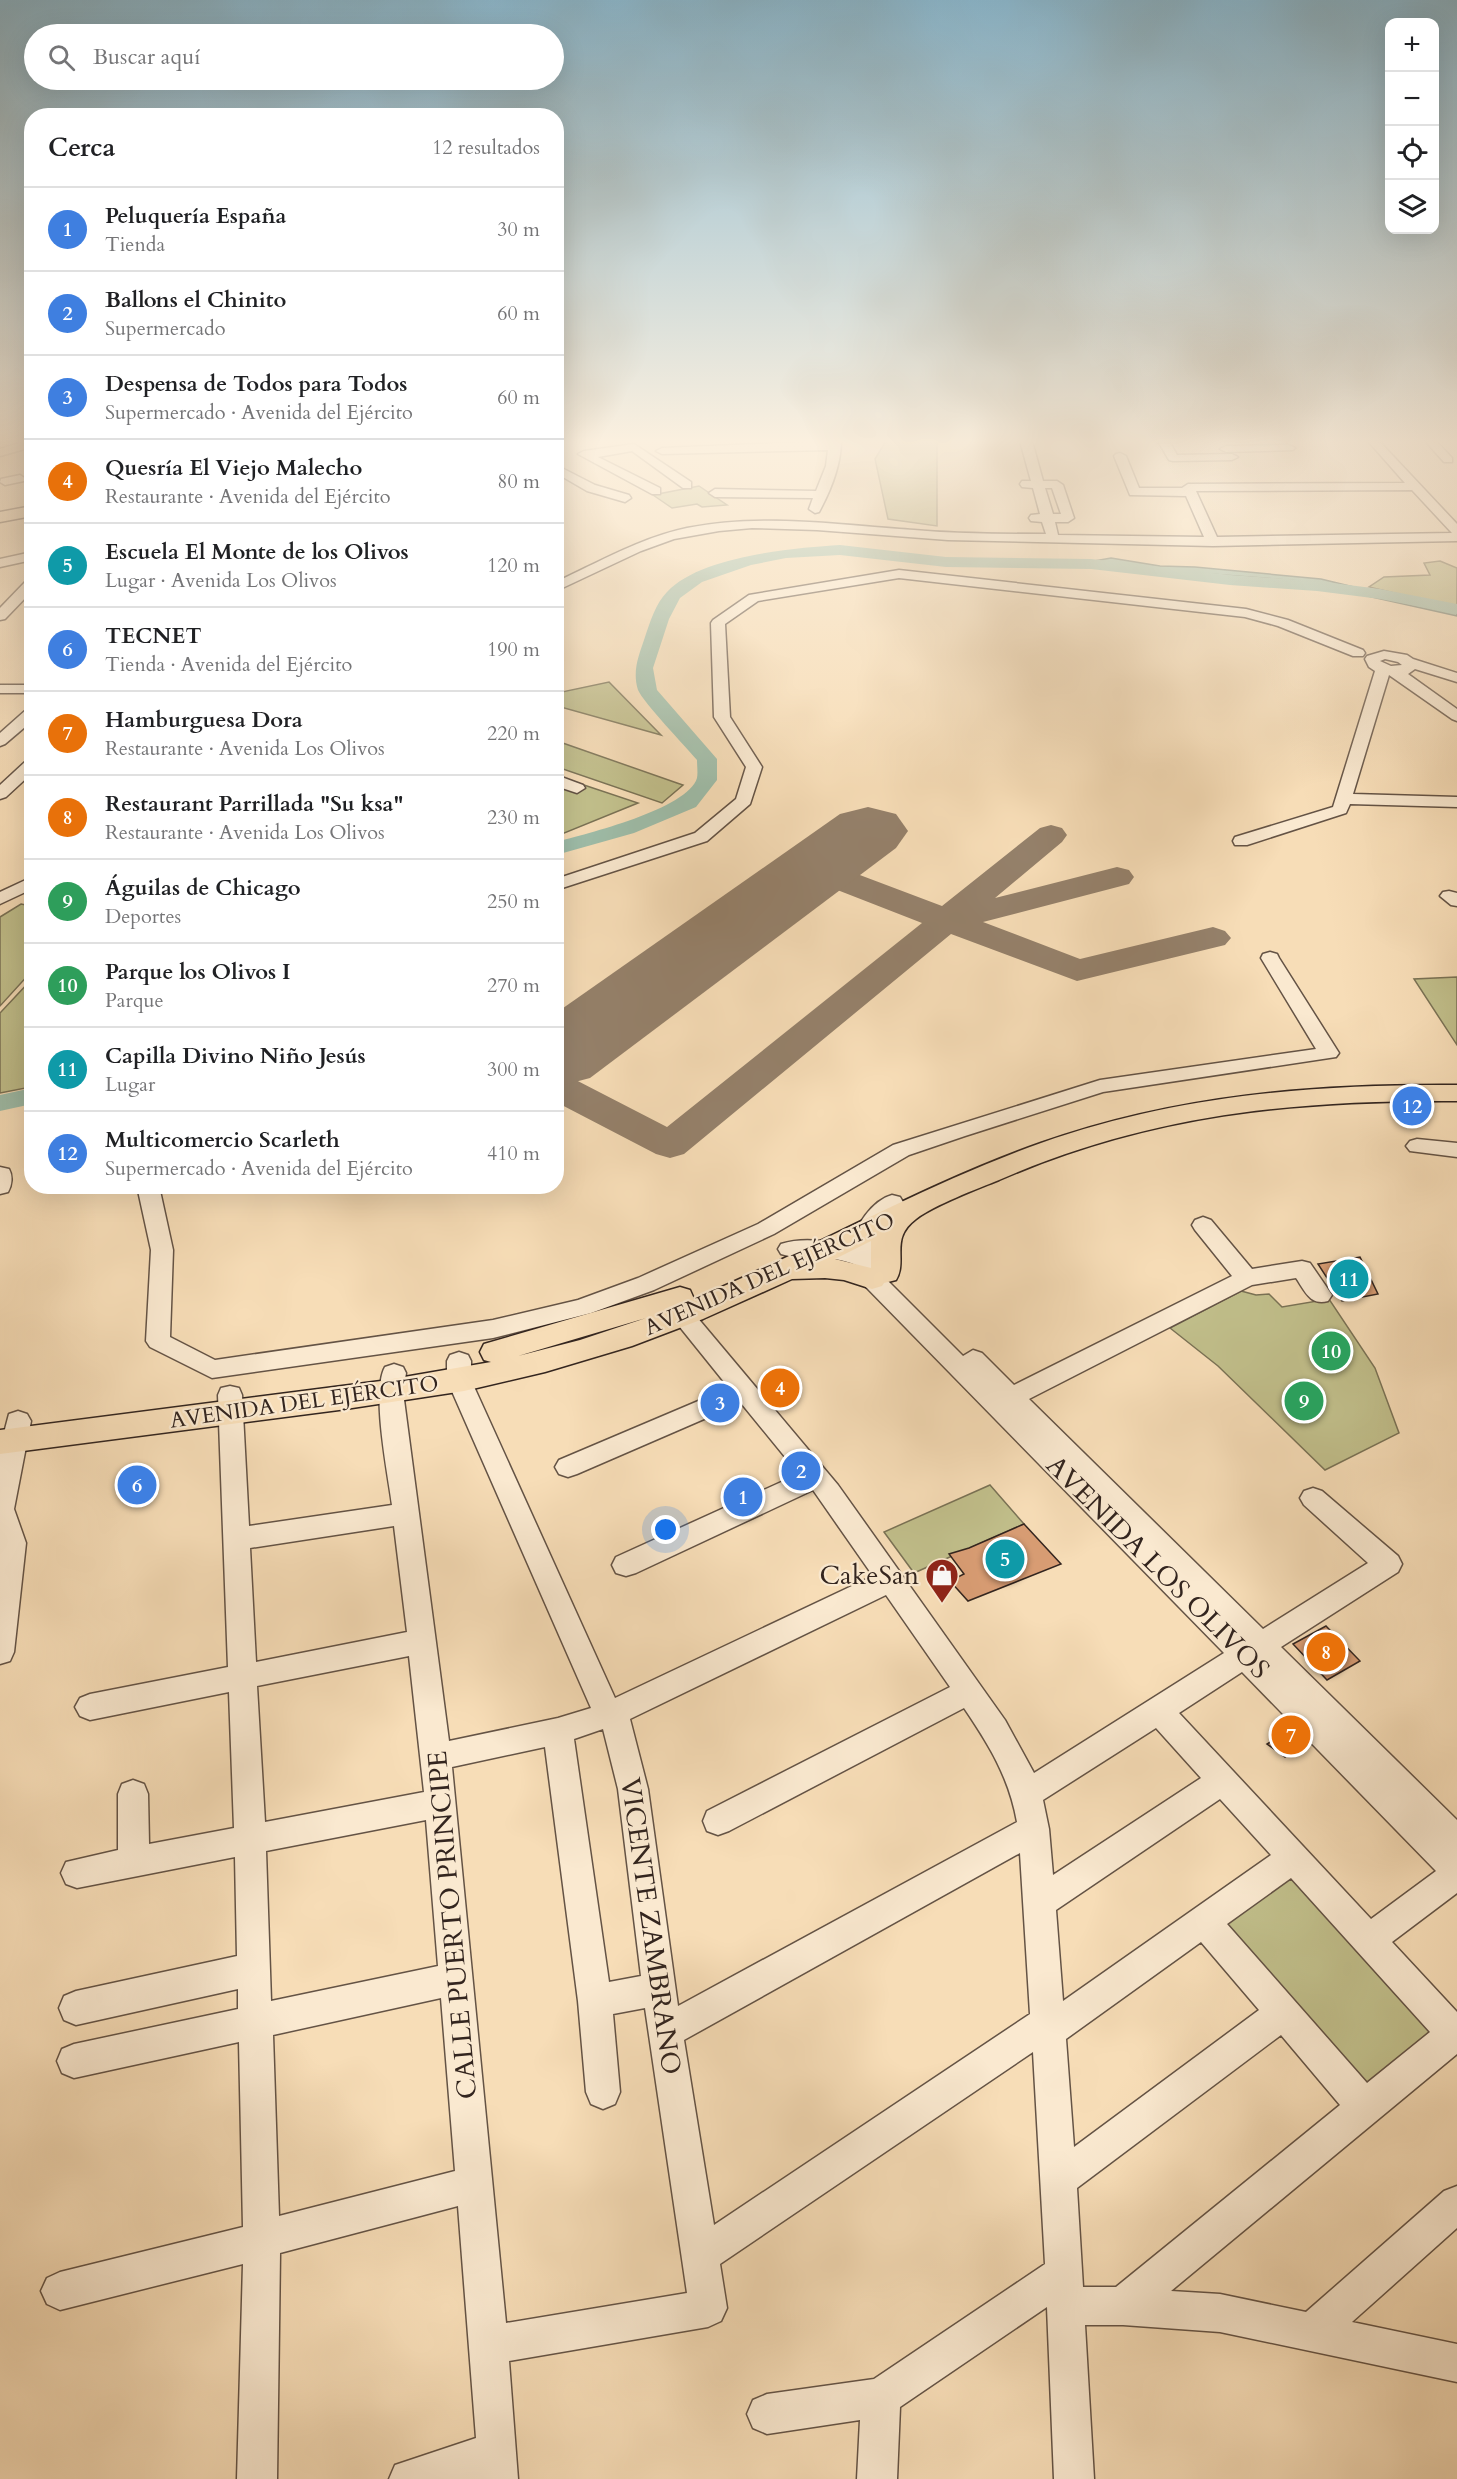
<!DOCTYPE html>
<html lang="es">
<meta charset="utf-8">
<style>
:root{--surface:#fff;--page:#f6f6f6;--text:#202124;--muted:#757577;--line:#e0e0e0;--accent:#8f2418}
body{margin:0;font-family:Cardo,serif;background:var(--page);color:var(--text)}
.controls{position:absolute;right:18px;top:18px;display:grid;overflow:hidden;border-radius:12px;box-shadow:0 6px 24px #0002}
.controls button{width:54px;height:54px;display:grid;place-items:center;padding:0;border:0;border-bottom:2px solid var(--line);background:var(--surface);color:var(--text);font:30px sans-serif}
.you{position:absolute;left:666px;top:1530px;width:21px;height:21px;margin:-15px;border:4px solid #fff;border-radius:50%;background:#1a73e8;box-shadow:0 0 0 9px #1a73e833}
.badge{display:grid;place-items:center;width:39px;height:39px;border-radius:50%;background:var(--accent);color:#fff;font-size:20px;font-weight:700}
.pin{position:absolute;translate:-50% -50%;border:3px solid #fff;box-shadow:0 2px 6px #0006}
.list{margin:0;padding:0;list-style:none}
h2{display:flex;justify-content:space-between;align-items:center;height:78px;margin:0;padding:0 24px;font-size:26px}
h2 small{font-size:20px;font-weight:400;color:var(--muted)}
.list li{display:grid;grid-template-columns:39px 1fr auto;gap:18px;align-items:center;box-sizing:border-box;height:84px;padding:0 24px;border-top:2px solid var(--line)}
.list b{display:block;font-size:22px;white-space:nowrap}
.list p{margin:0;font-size:20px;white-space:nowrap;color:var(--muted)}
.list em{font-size:20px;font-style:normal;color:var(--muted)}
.icon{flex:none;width:33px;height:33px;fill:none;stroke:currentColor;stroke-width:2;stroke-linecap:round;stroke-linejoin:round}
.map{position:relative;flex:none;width:1457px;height:2479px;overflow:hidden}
.search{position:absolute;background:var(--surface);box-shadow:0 6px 24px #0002;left:24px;top:24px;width:540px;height:66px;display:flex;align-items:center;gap:15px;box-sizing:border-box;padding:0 21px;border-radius:33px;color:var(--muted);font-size:22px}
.panel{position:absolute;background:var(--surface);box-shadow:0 6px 24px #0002;left:24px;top:108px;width:540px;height:1086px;border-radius:24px}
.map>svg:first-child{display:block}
.green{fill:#c1bf8b;stroke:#7a7255;stroke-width:1.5}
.water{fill:#9ebda9;stroke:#738072;stroke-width:1.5}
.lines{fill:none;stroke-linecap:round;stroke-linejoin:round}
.river{fill:#9ebda9;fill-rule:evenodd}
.taxiway{fill:#95816b;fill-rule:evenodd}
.runway{fill:#95816b;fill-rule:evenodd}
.building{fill:#d99d74;stroke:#33251f;stroke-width:1.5}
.minor-casing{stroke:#645345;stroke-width:3}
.major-casing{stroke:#33251f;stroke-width:3}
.minor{fill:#fae9d0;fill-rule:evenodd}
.major{fill:#f7ddb7;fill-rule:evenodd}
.labels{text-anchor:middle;stroke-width:4.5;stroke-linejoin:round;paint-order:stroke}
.street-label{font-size:22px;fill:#33251f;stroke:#fae9d0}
.near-street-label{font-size:27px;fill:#33251f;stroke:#fae9d0}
.near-poi-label{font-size:27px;fill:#33251f;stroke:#fae9d0;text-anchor:end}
</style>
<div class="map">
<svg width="1457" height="2479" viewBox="0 0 1457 2479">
<rect width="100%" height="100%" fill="#f7ddb7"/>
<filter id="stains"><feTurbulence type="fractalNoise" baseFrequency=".00333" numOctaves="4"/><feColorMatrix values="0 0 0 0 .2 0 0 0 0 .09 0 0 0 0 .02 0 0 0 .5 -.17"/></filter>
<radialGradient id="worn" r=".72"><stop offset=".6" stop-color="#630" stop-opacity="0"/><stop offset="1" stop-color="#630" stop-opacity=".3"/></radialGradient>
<g class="green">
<path d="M886 441H937V526L888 519 875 459Z"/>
<path d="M699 486 727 505 702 507 697 504 672 508 653 495Z"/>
<path d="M1440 561 1457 568V608L1369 587 1384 577 1430 575 1424 563Z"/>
<path d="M609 682 661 735 557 706V693Z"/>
<path d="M557 741 677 783 683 785 662 803 557 767Z"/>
<path d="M557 776 638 803 557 836Z"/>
<path d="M21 904 31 906V972L0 1006V917Z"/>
<path d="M1457 977V1045L1414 979Z"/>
<path d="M31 980V1087L0 1093V1013Z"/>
<path d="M1241 1291 1256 1295 1269 1294 1282 1307 1329 1299 1375 1368 1399 1433 1325 1470 1218 1366 1170 1328Z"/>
<path d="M990 1485 1024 1524 914 1573 884 1532Z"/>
<path d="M1293 1870 1438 2032 1366 2092 1217 1924Z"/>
</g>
<path class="water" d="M1111 558 1160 566 1195 567 1321 579 1457 612V616L1300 581 1158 570 1094 561Z"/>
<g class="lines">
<g class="river">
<path d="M840 545 946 557 1091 559 1230 575 1317 581 1380 589 1457 604V614L1380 599 1317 591 1230 585 1091 569 946 567 840 555 786 558 751 565 702 582 680 598 669 619 653 668 657 690 717 759V780L696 807 634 833 556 855V842C586 834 688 809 697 778 698 773 697 765 697 760 686 747 643 702 638 690 632 671 639 655 645 637 650 622 656 603 667 592 700 556 793 548 840 545Z"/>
<path d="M32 1088V1104L0 1111V1095Z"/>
</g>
<path class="taxiway" d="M1051 825 1062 828 1067 835 1062 842 995 898 1117 867 1129 870 1134 877 1129 884 983 922 1080 959 1213 927 1225 931 1231 938 1225 945 1077 981 951 934 684 1154 670 1158 656 1154 556 1102V1074L570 1077 667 1127 922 923 804 877 799 870 804 863 816 860 828 863 942 906 1040 828Z"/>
<path class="runway" d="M868 807 896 814 908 831 896 848 590 1078 556 1087V1013L840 814Z"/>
</g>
<g class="building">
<path d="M1360 1257 1378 1294 1342 1301 1318 1264Z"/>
<path d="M786 1375 799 1391 774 1401 762 1385Z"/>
<path d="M1024 1524 1061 1564 968 1601 950 1581 964 1574 949 1554 969 1548Z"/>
<path d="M1326 1626 1360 1661 1327 1680 1293 1644Z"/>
<path d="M1293 1728 1308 1743 1285 1757 1267 1744Z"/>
</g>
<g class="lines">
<g class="minor-casing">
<g id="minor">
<path d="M26 441H32V447L0 456V449Z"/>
<path d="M829 441H841C841 465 830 492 819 512L815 513 809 509 813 498 715 497 709 493 715 489 816 491 826 466 828 450 662 454 656 451 662 448Z"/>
<path d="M1020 441H1032L1043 481H1057L1063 485 1074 518 1068 522H1055L1058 535 1204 537 1186 496 1130 495 1114 456 1116 454 1120 453 1126 456 1139 488H1182L1188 484 1405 483 1368 441H1379L1457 524V541L1213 546 948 540 817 530 752 528 719 531 674 539 641 551 556 591V582C599 562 640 538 687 528 762 513 838 525 914 530 958 534 1002 534 1046 534L1042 522 1031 521 1029 518 1031 515 1040 514 1033 488 1022 487 1020 484 1022 481H1031ZM1045 488H1052L1061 514H1053ZM1412 490 1452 533 1217 537 1196 491Z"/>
<path d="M1158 441H1169L1177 455 1232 454 1238 457 1232 460 1173 461 1169 460Z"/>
<path d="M1425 441H1436L1452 458V462H1444Z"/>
<path d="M634 444 691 482V488H683L632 451 598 457 660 488V494H652L578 454 584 451Z"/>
<path d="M1289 445 1295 448 1293 450 1226 452 1220 449 1226 446Z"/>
<path d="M556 465 595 485 629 495 631 498 625 502 587 491 556 473Z"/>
<path d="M20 475 26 479 24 481 5 485 0 482 1 479Z"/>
<path d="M32 552V560L0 567V559Z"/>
<path d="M899 570 1246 609 1288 620 1363 650 1365 653 1363 656H1353L1278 626 1245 617 899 578 758 601 725 624 730 717 762 767 750 804 707 841 556 890V879L695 833 736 799 746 767 714 717 711 623 713 620 749 595Z"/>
<path d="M32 579V591L5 619 0 620V608L27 580Z"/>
<path d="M1384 651 1407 655 1413 659 1457 673V682L1415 669 1408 674 1457 709V721L1452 719 1389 675 1353 794 1457 797V807L1350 804 1346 813 1247 845H1235L1233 841 1235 837 1333 807 1375 671 1369 667 1365 659 1367 656ZM1385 659 1398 662 1402 665 1391 666 1380 661Z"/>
<rect x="0" y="685" width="32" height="8"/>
<path d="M32 708V721L5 744 0 746V733L27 709Z"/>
<path d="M32 759V773L6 797 0 799V785L26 761Z"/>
<path d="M556 775 583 785 585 788 577 793 556 786Z"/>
<path d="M32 877V889L0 904V892Z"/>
<path d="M1449 891 1457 893V906L1451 905 1440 896 1443 892Z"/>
<path d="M1270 952 1277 954 1279 958 1339 1053 1336 1057 1103 1092 965 1136 909 1155 774 1234 654 1290 591 1313 493 1338 212 1378 150 1347 146 1341 151 1250 137 1186H159L173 1250 170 1337 215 1360 493 1320 578 1300 638 1278 758 1224 893 1145 1100 1080 1316 1049 1261 958 1263 954Z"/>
<path d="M1417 1139 1457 1143V1157L1410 1151 1406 1146 1410 1141Z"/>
<path d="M0 1167 9 1169C13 1176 12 1185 8 1192L0 1194Z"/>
<path d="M892 1195 900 1197 903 1202C891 1221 870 1231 876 1256L884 1260 887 1266 882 1272 883 1276 963 1356 973 1350 982 1353 1014 1385 1232 1276 1195 1230 1192 1225 1195 1220 1203 1217 1211 1220 1252 1269 1302 1261 1310 1263 1332 1295 1328 1301C1310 1306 1305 1291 1296 1278L1252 1285 1029 1399 1263 1629 1368 1563 1304 1505 1300 1498 1304 1491 1313 1488 1322 1491 1398 1556 1402 1564 1398 1572 1281 1647 1457 1820V1893L1392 1942 1457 2012V2054L1171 2291 1220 2294 1306 2312 1444 2191 1457 2186V2228L1352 2322 1457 2344V2382L1220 2332 1123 2325H1085L1094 2479H1054L1047 2307 900 2407 897 2479H857L860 2420 767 2434 753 2428 747 2414 753 2400 767 2394 874 2379 1045 2264 1033 2052 720 2264 727 2308 721 2321 708 2327 509 2361 518 2479H389L395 2465 476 2438 458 2206 280 2253 277 2479H237L243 2264 60 2310 47 2304 41 2291 47 2278 60 2272 243 2227 239 2042 74 2078 62 2073 57 2061 62 2049 74 2044 238 2009V1989L76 2025 64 2020 59 2008 64 1996 76 1991 237 1956 235 1857 77 1888 66 1884 61 1873 66 1862 118 1850V1794L122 1784 133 1780 144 1784 148 1794 149 1844 234 1828 229 1692 90 1720 80 1716 75 1707 80 1698 90 1694 228 1667 218 1395 221 1388 230 1386 239 1388 242 1395 249 1526 392 1505C388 1474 371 1392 385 1367L394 1364 403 1367 406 1373 403 1392 449 1741 558 1718 591 1708 447 1380V1361L450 1355 459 1352 468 1355 471 1361V1380L615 1698 873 1576 813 1490 636 1573 626 1576 616 1573 612 1565 616 1557 799 1474 741 1403 577 1474 568 1477 559 1474 555 1467 559 1460 729 1388 671 1316 675 1310 683 1308 691 1310 838 1485 1005 1720 1034 1773 1224 1653 864 1285 856 1265C829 1253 806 1262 781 1254L778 1249 781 1244C803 1237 830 1241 852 1247 853 1227 873 1200 892 1195ZM394 1526 407 1632 256 1662 250 1548ZM886 1595 950 1687 707 1811 703 1821 707 1831 718 1835 729 1831 964 1708C989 1745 1009 1777 1017 1822L678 2006 648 1789 630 1719ZM409 1656 424 1792 265 1822 257 1686ZM1242 1672 1436 1871 1371 1919 1179 1713ZM1156 1728 1201 1778 1053 1875 1049 1829 1043 1800ZM603 1729 618 1789 641 1976 609 1982 574 1739ZM545 1747 578 2001 586 2092 591 2104 603 2109 615 2104 620 2092 613 2014 645 2008 687 2293 506 2323 452 1767ZM1220 1799 1271 1855 1063 2001 1056 1910ZM426 1820 438 1966 271 2001 266 1851ZM1020 1853 1030 2014 714 2225 684 2040ZM1291 1878 1430 2032 1367 2083 1227 1924ZM1201 1942 1259 2010 1074 2147 1066 2039ZM441 1998 455 2171 279 2216 273 2035ZM1281 2035 1340 2105 1116 2287H1083L1077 2188Z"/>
<path d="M18 1411 27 1414 31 1421 14 1509 26 1543 14 1652 10 1661 0 1664V1448L9 1414Z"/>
</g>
</g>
<g class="major-casing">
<g id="major">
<path d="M32 506V516L0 522V512Z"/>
<path d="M1457 1085V1101C1293 1100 1150 1114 999 1180 977 1189 934 1205 916 1219 889 1239 908 1260 896 1280L884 1283 882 1286 872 1289 844 1280 825 1278 792 1279 703 1319 632 1346 545 1372 464 1391 339 1410 0 1454V1430L381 1381 491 1362 484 1360 480 1352 484 1344 680 1287 690 1290 694 1299C811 1250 922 1185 1041 1143 1176 1095 1315 1084 1457 1085ZM871 1241V1268L835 1259ZM646 1318 580 1340 518 1356Z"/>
</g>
</g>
<use href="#minor" class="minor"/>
<use href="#major" class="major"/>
</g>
<linearGradient id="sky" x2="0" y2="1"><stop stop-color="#8ab8cf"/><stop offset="0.56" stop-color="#fbf0df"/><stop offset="1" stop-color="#fbf0df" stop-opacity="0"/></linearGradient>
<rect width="1457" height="788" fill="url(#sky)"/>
<defs>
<g id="shop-pin" transform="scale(1.725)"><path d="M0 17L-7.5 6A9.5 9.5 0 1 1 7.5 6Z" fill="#8f2418" stroke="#fae9d0"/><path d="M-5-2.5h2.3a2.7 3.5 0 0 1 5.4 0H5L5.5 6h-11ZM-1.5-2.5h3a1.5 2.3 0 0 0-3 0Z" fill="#fff"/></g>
</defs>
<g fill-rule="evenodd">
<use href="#shop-pin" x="942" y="1575"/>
</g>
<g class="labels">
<g class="street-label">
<text transform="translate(769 1273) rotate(-24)" y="8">AVENIDA DEL EJÉRCITO</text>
<text transform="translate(304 1401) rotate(-8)" y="8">AVENIDA DEL EJÉRCITO</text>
</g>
<g class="near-street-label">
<text transform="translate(1158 1567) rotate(45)" y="9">AVENIDA LOS OLIVOS</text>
<text transform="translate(452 1925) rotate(-95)" y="9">CALLE PUERTO PRINCIPE</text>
<text transform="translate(651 1926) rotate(82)" y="9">VICENTE ZAMBRANO</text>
</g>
<g class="near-poi-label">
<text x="919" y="1584">CakeSan</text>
</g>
</g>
<rect width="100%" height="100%" filter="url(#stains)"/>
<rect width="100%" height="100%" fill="url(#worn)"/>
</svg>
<div class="controls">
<button>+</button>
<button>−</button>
<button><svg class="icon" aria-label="locate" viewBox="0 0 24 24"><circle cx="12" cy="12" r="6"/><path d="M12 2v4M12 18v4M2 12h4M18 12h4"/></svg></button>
<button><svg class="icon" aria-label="layers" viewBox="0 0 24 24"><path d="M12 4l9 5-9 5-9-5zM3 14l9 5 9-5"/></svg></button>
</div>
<div class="you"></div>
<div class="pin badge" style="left:743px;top:1497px;background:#3f7fe0">1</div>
<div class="pin badge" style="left:801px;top:1471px;background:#3f7fe0">2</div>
<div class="pin badge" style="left:720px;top:1403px;background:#3f7fe0">3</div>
<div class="pin badge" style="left:780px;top:1388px;background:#e8710a">4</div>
<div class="pin badge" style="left:1005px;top:1559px;background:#0f9aa8">5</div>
<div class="pin badge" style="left:137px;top:1485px;background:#3f7fe0">6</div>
<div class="pin badge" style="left:1291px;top:1735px;background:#e8710a">7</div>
<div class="pin badge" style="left:1326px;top:1652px;background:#e8710a">8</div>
<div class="pin badge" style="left:1304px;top:1401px;background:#2e9e5b">9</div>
<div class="pin badge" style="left:1331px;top:1351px;background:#2e9e5b">10</div>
<div class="pin badge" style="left:1349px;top:1279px;background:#0f9aa8">11</div>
<div class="pin badge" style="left:1412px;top:1106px;background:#3f7fe0">12</div>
<div class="search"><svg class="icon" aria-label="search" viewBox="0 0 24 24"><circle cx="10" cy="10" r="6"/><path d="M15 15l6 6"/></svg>Buscar aquí</div>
<section class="panel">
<h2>Cerca<small>12 resultados</small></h2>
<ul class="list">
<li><span class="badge" style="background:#3f7fe0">1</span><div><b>Peluquería España</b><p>Tienda</p></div><em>30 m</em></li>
<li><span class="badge" style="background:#3f7fe0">2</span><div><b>Ballons el Chinito</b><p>Supermercado</p></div><em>60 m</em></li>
<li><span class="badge" style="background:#3f7fe0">3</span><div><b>Despensa de Todos para Todos</b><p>Supermercado · Avenida del Ejército</p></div><em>60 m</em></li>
<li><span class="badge" style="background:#e8710a">4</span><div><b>Quesría El Viejo Malecho</b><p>Restaurante · Avenida del Ejército</p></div><em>80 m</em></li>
<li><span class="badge" style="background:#0f9aa8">5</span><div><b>Escuela El Monte de los Olivos</b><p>Lugar · Avenida Los Olivos</p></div><em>120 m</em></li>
<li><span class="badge" style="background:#3f7fe0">6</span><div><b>TECNET</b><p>Tienda · Avenida del Ejército</p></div><em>190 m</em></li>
<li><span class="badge" style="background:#e8710a">7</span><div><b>Hamburguesa Dora</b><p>Restaurante · Avenida Los Olivos</p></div><em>220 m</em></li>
<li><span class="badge" style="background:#e8710a">8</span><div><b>Restaurant Parrillada &quot;Su ksa&quot;</b><p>Restaurante · Avenida Los Olivos</p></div><em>230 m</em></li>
<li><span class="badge" style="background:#2e9e5b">9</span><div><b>Águilas de Chicago</b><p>Deportes</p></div><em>250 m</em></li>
<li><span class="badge" style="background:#2e9e5b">10</span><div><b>Parque los Olivos I</b><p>Parque</p></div><em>270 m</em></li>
<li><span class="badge" style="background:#0f9aa8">11</span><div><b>Capilla Divino Niño Jesús</b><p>Lugar</p></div><em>300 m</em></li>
<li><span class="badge" style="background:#3f7fe0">12</span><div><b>Multicomercio Scarleth</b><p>Supermercado · Avenida del Ejército</p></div><em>410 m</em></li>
</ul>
</section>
</div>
